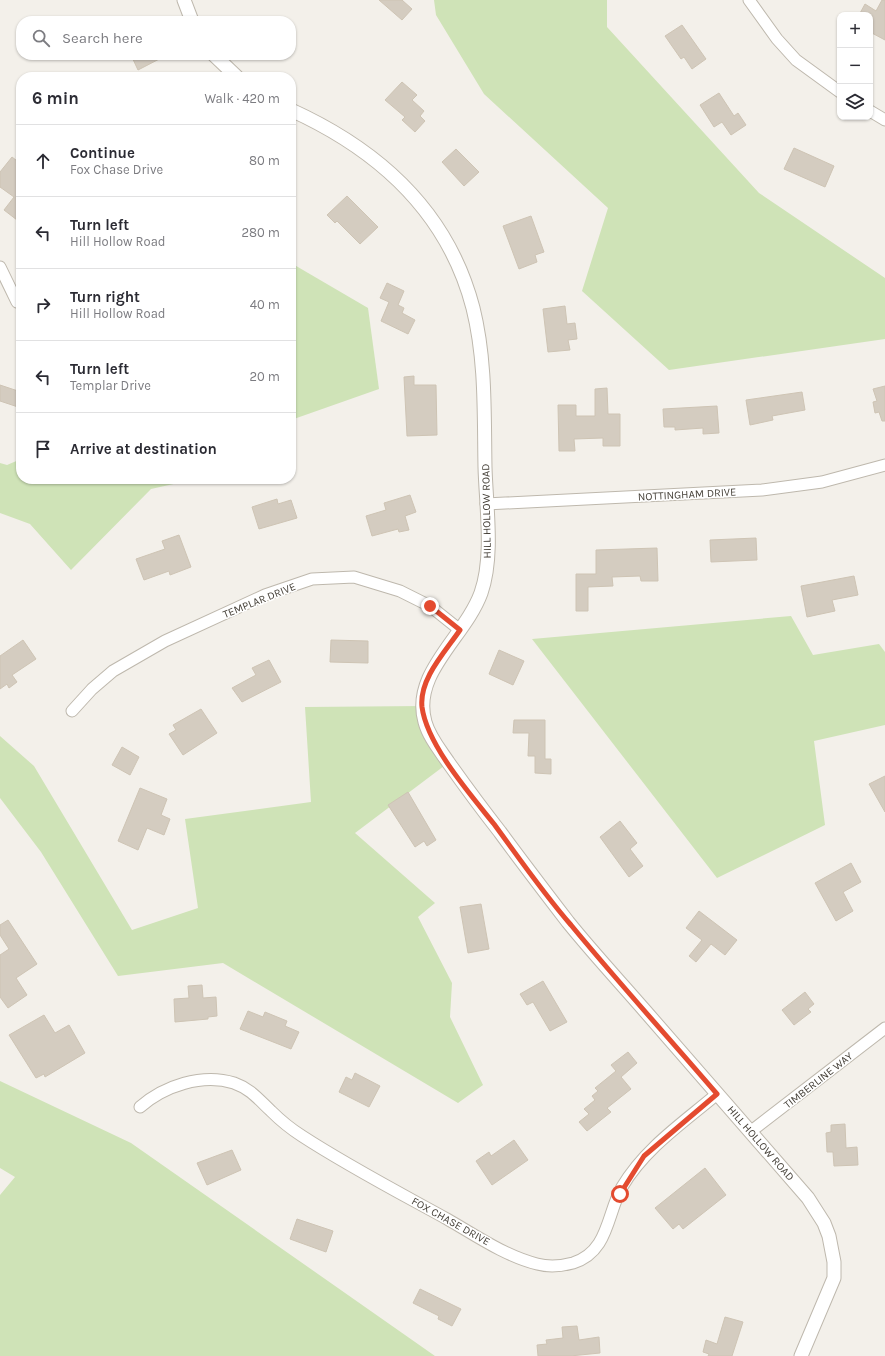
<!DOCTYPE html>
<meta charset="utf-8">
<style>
:root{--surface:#fff;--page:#f7f7f7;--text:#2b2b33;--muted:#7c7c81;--line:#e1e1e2}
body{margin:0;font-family:Karla,sans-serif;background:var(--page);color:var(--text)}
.controls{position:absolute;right:12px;top:12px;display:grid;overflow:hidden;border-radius:8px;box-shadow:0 1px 3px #0004}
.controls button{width:36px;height:36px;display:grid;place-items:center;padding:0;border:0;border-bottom:1px solid var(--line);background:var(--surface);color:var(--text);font:20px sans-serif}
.stop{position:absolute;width:12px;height:12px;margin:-9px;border:3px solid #e44b30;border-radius:50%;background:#fff}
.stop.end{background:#e44b30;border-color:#fff;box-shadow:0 1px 4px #0008}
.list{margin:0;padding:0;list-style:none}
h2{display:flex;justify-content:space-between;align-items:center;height:52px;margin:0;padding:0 16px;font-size:17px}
h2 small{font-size:13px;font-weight:400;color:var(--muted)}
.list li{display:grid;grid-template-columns:26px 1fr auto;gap:12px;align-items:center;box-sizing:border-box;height:72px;padding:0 16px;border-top:1px solid var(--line)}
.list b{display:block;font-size:15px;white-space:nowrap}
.list p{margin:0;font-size:13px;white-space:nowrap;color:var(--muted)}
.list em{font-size:13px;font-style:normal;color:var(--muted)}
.icon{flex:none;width:22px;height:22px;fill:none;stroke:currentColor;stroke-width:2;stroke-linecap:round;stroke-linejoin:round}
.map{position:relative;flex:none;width:885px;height:1356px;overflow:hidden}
.search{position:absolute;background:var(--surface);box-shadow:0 1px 3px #0004;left:16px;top:16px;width:280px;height:44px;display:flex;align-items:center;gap:10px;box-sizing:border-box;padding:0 14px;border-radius:16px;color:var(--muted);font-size:15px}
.panel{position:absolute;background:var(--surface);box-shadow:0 1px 3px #0004;left:16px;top:72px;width:280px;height:412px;border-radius:16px}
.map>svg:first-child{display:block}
.green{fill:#cfe3b7}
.building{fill:#d4ccc0;stroke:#cec4b4}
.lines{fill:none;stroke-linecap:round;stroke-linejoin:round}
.minor-casing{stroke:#beb8ad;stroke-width:13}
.tertiary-casing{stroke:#beb8ad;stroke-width:15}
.minor{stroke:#fff;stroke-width:11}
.tertiary{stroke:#fff;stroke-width:13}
.route{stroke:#e44b30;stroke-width:5}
.labels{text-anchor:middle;stroke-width:3;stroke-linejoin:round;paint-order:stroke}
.street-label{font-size:11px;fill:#464139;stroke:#fff}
</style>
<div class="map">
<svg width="885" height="1356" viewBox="0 0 885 1356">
<rect width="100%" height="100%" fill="#f3f0ea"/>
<g class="green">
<path d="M434 0H607V27L759 193 885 278V339L669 370 582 291 608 208 484 94 436 15Z"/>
<path d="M291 263 368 308 379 389 291 420Z"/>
<path d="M21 459V479H196L151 489 71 570 30 524 0 513V463L7 465Z"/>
<path d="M791 616 813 655 879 644 885 652V725L814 741 825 825 717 878 532 639Z"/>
<path d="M423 706 448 763 355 833 435 903 418 917 452 983 450 1017 483 1085 458 1103 223 963 118 976 41 852 0 798V736L34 766 132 930 198 908 185 819 311 802 305 707Z"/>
<path d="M0 1081 131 1143 435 1356H0V1195L15 1177 0 1168Z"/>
</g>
<g class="building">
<path d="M379 0H402L412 9 402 20Z"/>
<path d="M882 0H885V40L870 32V15H859L865 4 876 11Z"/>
<path d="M682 25 706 59 692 69 684 57 681 59 665 36Z"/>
<path d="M131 55H167L138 70Z"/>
<path d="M402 82 417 95 412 100 424 111 420 116 425 121 415 132 402 120 405 117 385 100Z"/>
<path d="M719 93 734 116 738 113 746 125 731 135 722 122 714 127 700 105Z"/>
<path d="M794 148 834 166 825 187 784 169Z"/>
<path d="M456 149 479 172 464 186 442 162Z"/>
<path d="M12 157 21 164V215L17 220 4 210 14 197 0 187V172Z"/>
<path d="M347 196 378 227 360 244 337 221 335 223 327 215Z"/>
<path d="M531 216 544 252 535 255 537 262 519 269 503 226Z"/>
<path d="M387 283 404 291 398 305 404 308 402 313 415 320 408 334 381 321 389 302 380 298Z"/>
<path d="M565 306 567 324 575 323 577 339 568 340 570 350 548 352 543 309Z"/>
<path d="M414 376V385H436L437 435 407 436 404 377Z"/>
<path d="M0 385 21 392V408L0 401Z"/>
<path d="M885 386V421H882L879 412 875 413 873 402 877 401 873 389Z"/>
<path d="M607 388 608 414H620V446H603V438L574 439 575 451H559L558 405H576V416H595V389Z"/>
<path d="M802 392 805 410 772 416 773 420 750 425 746 400Z"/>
<path d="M717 406 719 433 703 434V428L675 430V427H664L663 409Z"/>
<path d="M410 495 416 512 405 516 409 530 399 532 398 529 372 536 366 516 386 510 384 503Z"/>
<path d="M277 499 278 504 291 500 297 518 259 529 252 507Z"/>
<path d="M179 535 191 567 170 575 169 571 144 580 136 559 165 549 162 541Z"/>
<path d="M756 538 757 560 711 562 710 540Z"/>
<path d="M657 548 658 581H641L640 576 612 577 613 586 588 587V611H576V574H596V550Z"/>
<path d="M854 576 858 595 832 600 835 611 807 617 801 586Z"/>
<path d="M23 640 36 659 12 675 17 682 9 688 7 684 0 689V656Z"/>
<path d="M331 640 368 641V663L330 662Z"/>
<path d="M499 650 524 661 513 685 489 674Z"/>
<path d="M269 660 281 682 242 702 232 688 256 675 252 668Z"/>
<path d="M201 709 217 733 183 755 169 734 176 730 173 725Z"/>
<path d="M514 720H545V759H551V774L535 773V756H528L529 733H513Z"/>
<path d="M122 747 139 757 130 775 112 765Z"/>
<path d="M885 776V812L869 784Z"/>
<path d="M140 788 167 799 161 815 170 819 164 835 147 828 138 850 118 841Z"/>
<path d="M408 792 436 840 427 846 424 841 415 847 388 805Z"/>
<path d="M620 821 637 843 630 849 643 866 629 877 600 837Z"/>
<path d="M851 863 861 882 843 892 853 911 836 921 815 883Z"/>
<path d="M481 904 489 949 468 953 460 907Z"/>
<path d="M699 911 737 940 725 955 711 944 696 962 689 956 702 940 686 928Z"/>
<path d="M8 920 37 964 16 978 27 995 8 1008 0 997V955L9 949 0 935V925Z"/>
<path d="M543 981 567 1022 550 1031 533 1002 527 1005 520 994Z"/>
<path d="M202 985 203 998 216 997 217 1016 208 1017V1019L175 1022 174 999 189 998 188 986Z"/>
<path d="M805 992 814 1004 808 1009 811 1012 794 1025 782 1010Z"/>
<path d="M248 1011 263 1017 265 1012 287 1021 285 1026 299 1032 291 1049 240 1029Z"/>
<path d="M44 1015 55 1033 69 1025 85 1053 45 1077 44 1074 36 1078 9 1035Z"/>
<path d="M628 1052 637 1063 621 1077 631 1089 607 1108 611 1112 587 1131 579 1122 589 1114 584 1109 595 1100 592 1096 598 1091 595 1088 616 1071 611 1065Z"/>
<path d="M355 1073 380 1086 369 1107 339 1092 346 1077 352 1080Z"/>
<path d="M845 1124 846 1148 857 1147 858 1165 834 1166 833 1152H827L826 1133 831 1132V1125Z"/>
<path d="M514 1140 528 1160 492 1185 476 1161 489 1152 491 1156Z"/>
<path d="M232 1150 241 1170 207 1185 197 1163Z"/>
<path d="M705 1168 726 1195 683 1229 679 1224 673 1229 655 1208Z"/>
<path d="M297 1219 333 1231 326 1252 290 1239Z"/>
<path d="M420 1289 461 1309 452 1326 438 1319 439 1316 413 1303Z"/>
<path d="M725 1317 743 1322 732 1356H708L709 1354 703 1352 706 1340 717 1344Z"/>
<path d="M577 1326 579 1340 599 1337 600 1353 570 1356H538L537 1345 547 1344 546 1340 563 1338 562 1327Z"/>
</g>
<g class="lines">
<g class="minor-casing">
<g id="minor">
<path d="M749 0 777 39 796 60 840 92"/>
<path d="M870 111 885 120"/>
<path d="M0 267 17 302"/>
<path d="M486 504 762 490 822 482 885 465"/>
<path d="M72 711 92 689 113 671 165 641 265 595 312 579 354 577 400 591 430 606 460 630"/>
<path d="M140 1107C164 1086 202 1073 234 1083 251 1089 259 1100 271 1111 280 1120 291 1129 302 1136 348 1166 398 1192 447 1219 475 1235 505 1256 537 1264 548 1267 562 1266 573 1263 609 1252 607 1213 622 1187 645 1148 684 1122 717 1094"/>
<path d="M750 1132 885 1028"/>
</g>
</g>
<g class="tertiary-casing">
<g id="tertiary">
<path d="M184 0 192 21"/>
<path d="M214 55 237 77"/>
<path d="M291 110C379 150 448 212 473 308 486 360 484 414 485 467 486 506 494 556 481 593 465 637 411 673 425 722 429 737 440 750 448 762 465 786 482 809 500 832 522 862 545 892 568 922 593 953 620 982 646 1012 700 1074 754 1136 808 1198L824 1223 829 1236 834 1262V1278L801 1356"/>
</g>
</g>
<use href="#minor" class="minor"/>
<use href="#tertiary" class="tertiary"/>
</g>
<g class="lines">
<path class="route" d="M430 606 460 630C445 652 419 679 422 707 427 745 470 794 494 824 519 858 543 893 571 925 618 982 668 1037 717 1094L644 1156 620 1194"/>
</g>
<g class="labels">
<g class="street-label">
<text transform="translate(687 494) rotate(-3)" y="4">NOTTINGHAM DRIVE</text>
<text transform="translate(486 511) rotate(-91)" y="4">HILL HOLLOW ROAD</text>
<text transform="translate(259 600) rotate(-22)" y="4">TEMPLAR DRIVE</text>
<text transform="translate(818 1080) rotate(-38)" y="4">TIMBERLINE WAY</text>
<text transform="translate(761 1143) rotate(49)" y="4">HILL HOLLOW ROAD</text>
<text transform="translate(451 1221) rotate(29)" y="4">FOX CHASE DRIVE</text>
</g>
</g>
</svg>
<div class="controls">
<button>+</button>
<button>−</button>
<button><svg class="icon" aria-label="layers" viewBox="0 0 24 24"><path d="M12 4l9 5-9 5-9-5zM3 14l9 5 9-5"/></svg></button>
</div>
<div class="stop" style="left:620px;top:1194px"></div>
<div class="stop end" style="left:430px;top:606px"></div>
<div class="search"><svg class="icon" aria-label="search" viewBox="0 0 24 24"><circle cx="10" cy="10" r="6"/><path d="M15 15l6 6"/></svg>Search here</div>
<section class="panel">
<h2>6 min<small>Walk · 420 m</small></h2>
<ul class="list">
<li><svg class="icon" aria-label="ahead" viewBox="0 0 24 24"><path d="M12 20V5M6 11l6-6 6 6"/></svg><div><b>Continue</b><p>Fox Chase Drive</p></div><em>80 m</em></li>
<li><svg class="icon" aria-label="left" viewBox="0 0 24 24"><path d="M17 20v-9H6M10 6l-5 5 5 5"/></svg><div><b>Turn left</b><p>Hill Hollow Road</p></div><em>280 m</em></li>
<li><svg class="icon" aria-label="right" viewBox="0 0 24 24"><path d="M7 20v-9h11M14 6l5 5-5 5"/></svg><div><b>Turn right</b><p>Hill Hollow Road</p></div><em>40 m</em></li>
<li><svg class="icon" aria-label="left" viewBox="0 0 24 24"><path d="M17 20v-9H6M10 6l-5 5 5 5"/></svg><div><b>Turn left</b><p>Templar Drive</p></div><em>20 m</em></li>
<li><svg class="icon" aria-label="arrive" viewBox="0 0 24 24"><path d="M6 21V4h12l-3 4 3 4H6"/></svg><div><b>Arrive at destination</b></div></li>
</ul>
</section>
</div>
